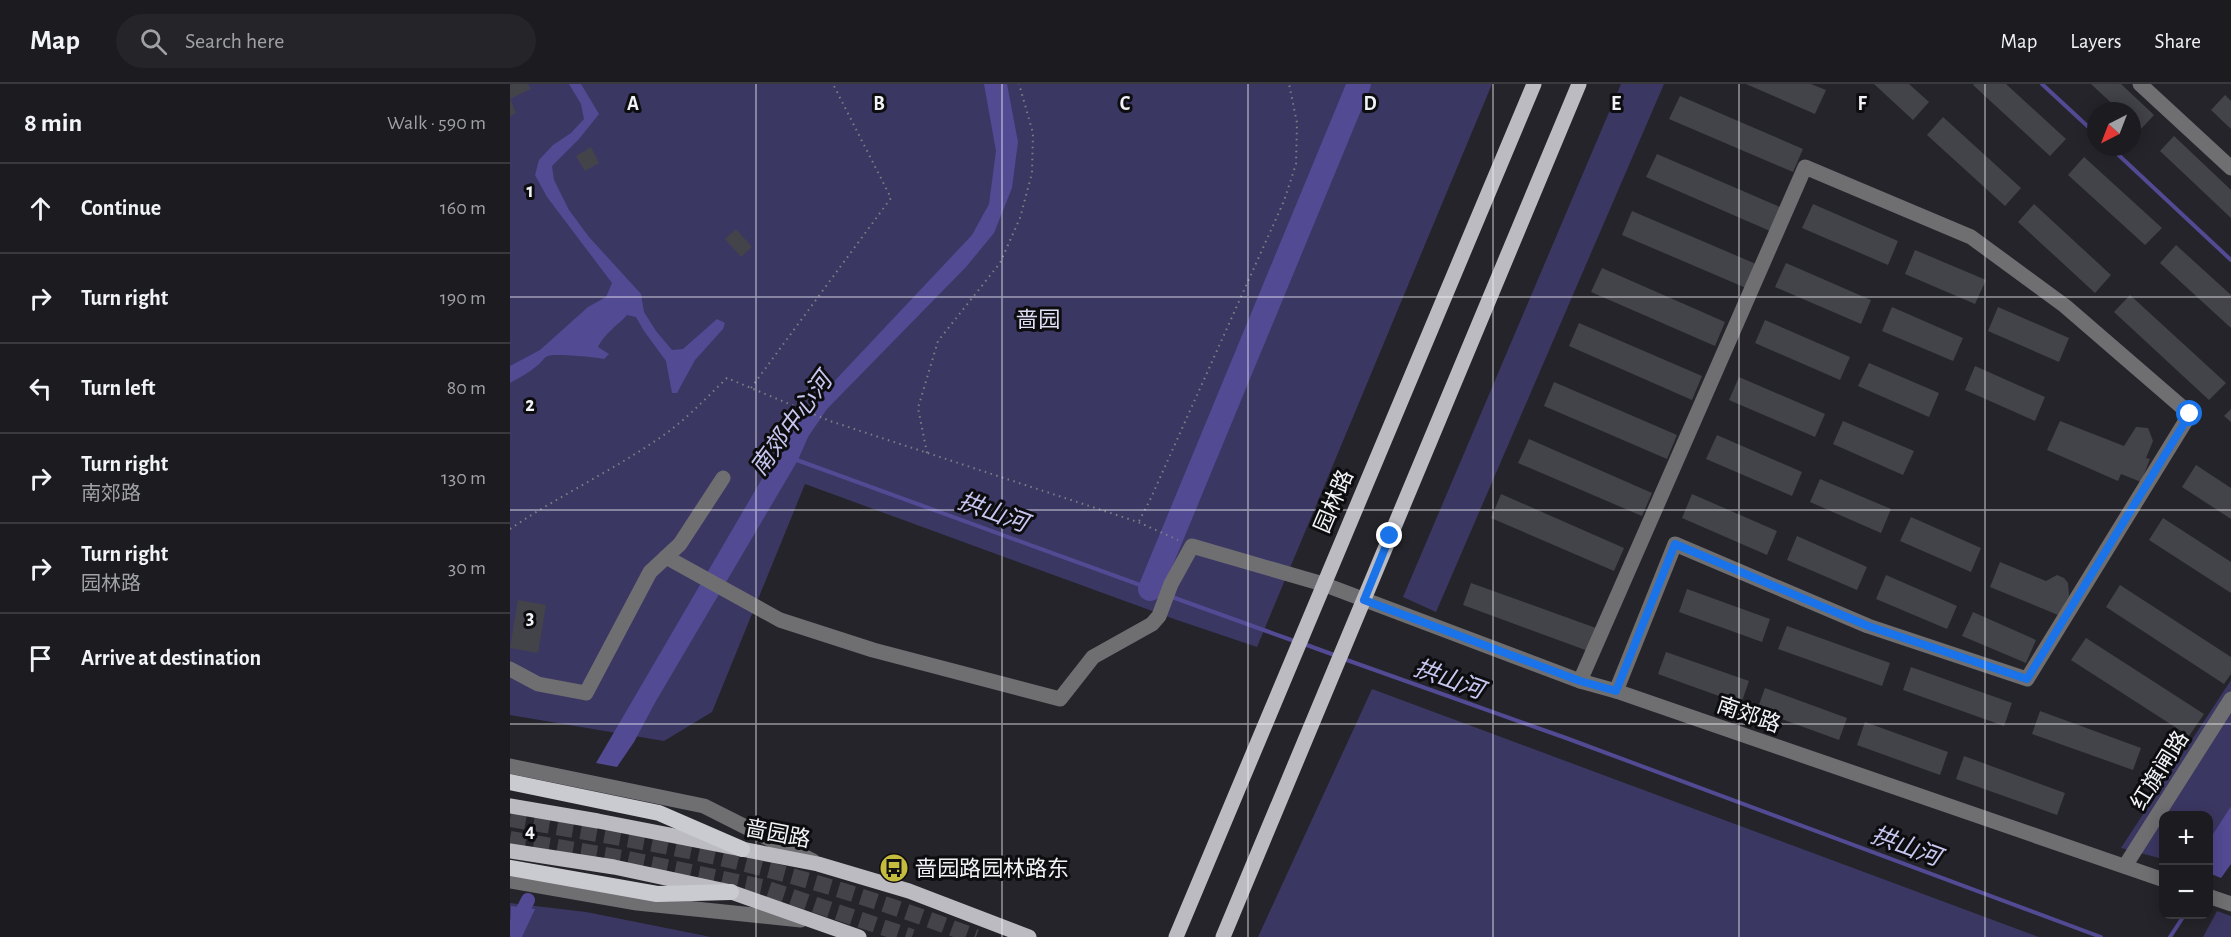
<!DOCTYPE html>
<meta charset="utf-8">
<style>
:root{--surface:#1b1b20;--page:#242429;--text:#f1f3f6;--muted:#a0a1a5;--line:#39393e}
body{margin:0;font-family:"Alegreya Sans","Noto Sans SC",sans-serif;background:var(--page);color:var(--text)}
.controls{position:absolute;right:18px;bottom:18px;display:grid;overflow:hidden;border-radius:12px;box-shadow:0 3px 15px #0003}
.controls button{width:54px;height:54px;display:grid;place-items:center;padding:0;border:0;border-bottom:2px solid var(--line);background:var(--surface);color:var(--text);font:30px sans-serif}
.compass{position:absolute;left:1577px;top:18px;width:54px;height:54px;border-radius:50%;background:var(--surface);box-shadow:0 3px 15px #0003;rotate:222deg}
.stop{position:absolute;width:18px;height:18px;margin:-14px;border:4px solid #1a73e8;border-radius:50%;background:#fff}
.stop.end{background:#1a73e8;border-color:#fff;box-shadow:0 2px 6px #0008}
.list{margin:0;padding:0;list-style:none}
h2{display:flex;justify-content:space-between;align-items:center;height:78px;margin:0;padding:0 24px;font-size:26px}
h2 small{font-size:20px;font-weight:400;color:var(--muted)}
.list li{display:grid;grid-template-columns:39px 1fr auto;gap:18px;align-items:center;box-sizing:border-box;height:90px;padding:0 24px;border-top:2px solid var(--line)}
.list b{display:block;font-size:22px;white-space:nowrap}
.list p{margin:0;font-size:20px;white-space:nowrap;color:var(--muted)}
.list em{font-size:20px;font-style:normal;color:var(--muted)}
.icon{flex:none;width:33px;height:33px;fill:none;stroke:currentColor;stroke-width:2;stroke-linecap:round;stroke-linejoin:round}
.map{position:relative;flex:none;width:1721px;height:853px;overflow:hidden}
header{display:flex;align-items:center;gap:36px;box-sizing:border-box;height:84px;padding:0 30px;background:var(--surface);border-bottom:2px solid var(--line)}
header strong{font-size:28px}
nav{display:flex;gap:33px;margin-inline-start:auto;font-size:21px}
.search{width:420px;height:54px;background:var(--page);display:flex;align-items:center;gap:15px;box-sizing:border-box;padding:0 21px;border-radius:33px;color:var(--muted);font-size:22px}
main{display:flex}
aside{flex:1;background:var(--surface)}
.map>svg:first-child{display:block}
.green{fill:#3b3763}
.water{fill:#524a93}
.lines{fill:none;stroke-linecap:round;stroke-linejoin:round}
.stream{stroke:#524a93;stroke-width:4}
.canal{stroke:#524a93;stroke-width:14}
.river{stroke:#524a93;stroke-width:24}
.building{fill:#43434a}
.trunk-tunnel{stroke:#434349;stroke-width:16;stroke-dasharray:16 8;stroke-linecap:butt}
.path{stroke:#7e7e83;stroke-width:2;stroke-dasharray:1.5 4.5;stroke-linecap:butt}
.minor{stroke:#6f6f72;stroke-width:15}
.tertiary{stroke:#6f6f72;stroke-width:15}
.primary{stroke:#bbbbc1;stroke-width:15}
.trunk{stroke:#cacad1;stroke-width:16}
.route{stroke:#1a73e8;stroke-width:8}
.grid{fill:none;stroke:#f2f3f7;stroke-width:1.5;stroke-opacity:0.55}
.labels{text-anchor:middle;stroke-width:6;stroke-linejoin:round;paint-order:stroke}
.park-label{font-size:22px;fill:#dedef4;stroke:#0d0d10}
.street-label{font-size:22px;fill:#f2f3f7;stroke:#0d0d10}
.poi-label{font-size:22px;fill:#f2f3f7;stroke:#0d0d10;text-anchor:start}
.water-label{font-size:24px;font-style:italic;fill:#c7c7f1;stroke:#0d0d10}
.grid-label{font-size:20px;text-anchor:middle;font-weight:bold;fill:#f2f3f7;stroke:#0d0d10;stroke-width:6;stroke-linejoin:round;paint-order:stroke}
</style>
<header>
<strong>Map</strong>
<div class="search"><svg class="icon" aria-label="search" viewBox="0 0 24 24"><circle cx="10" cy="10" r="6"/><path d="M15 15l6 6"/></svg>Search here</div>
<nav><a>Map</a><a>Layers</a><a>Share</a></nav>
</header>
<main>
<aside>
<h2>8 min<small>Walk · 590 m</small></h2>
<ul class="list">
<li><svg class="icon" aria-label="ahead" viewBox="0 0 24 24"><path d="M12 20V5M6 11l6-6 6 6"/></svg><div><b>Continue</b></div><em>160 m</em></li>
<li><svg class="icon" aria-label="right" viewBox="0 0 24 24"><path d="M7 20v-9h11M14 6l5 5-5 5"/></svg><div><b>Turn right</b></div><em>190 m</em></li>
<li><svg class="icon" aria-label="left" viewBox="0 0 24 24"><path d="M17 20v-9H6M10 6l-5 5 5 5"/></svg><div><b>Turn left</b></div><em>80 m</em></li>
<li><svg class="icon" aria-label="right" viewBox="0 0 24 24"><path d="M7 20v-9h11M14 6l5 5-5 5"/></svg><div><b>Turn right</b><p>南郊路</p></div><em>130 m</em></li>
<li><svg class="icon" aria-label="right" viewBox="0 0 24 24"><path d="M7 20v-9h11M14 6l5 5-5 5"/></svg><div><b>Turn right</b><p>园林路</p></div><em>30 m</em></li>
<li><svg class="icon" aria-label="arrive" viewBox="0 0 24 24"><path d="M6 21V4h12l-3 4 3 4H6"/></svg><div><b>Arrive at destination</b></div></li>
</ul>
</aside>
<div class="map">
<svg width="1721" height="853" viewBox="0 0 1721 853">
<rect width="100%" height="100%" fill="#24242a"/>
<g class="green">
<path d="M0 0H982L747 563 664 535 295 400 202 628 154 657 0 631Z"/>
<path d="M1111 0H1154L926 528 893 513Z"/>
<path d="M1721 596V722L1699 756 1698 732H1654L1653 775 1611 764Z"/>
<path d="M862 605 1529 853H748Z"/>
<path d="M0 819 76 828 201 853H0Z"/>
<path d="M1707 827 1721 832V853H1693Z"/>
</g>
<g class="water">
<path d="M59 0H71L89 30 69 55 42 82 44 96 59 126 79 153 131 210 134 228 146 247 162 266 173 265 207 235 215 239 213 245 185 276 167 309H162L156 277 134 247 126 233 117 231C108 241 94 250 88 263L99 270 94 275C87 273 43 269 38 272 34 273 31 279 28 281 20 288 9 294 0 299V282L30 266 78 223 96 213 102 199 37 113 25 91 29 76 43 61 61 49 74 35 71 20Z"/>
<path d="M474 0H497L508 58 502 104 484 149 456 183 317 325 298 353 288 376 146 617 124 658 107 683 86 679 284 340 462 151 479 120 486 67Z"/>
<path d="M1721 722V780L1711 794 1699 789V756Z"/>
<path d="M1 822 25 825 12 853H0Z"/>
</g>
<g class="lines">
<g class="stream">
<path d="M1532 0 1586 50"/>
<path d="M1600 63 1721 176"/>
<path d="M284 375 655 510"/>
<path d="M662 513 787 558"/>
<path d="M794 560 827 572"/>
<path d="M834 575 1056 654 1591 853"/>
<path d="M1660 853 1675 830"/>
</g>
<path class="canal" d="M0 852 18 816"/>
<path class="river" d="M640 505 849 0"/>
</g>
<g class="building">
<path d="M3 0H18L21 5 0 15 6 29 0 32V1Z"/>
<path d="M1236 0H1301L1316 6 1305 30Z"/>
<path d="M1364 0H1399L1419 18 1403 36Z"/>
<path d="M1464 0H1496L1556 55 1540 72 1463 1Z"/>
<path d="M1581 0H1611L1644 31 1630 46 1622 38V27H1610Z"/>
<path d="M1715 11 1721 17V45L1701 26Z"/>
<path d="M1170 12 1293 65 1283 88 1159 35Z"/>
<path d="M1433 33 1511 104 1495 122 1417 51Z"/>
<path d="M1664 52 1721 106V134L1650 67Z"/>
<path d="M81 63 89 79 75 87 66 72Z"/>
<path d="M1147 70 1270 123 1260 147 1136 93Z"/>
<path d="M1574 73 1652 144 1635 161 1558 91Z"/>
<path d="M1303 120 1388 157 1378 181 1292 144Z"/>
<path d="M1524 120 1601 191 1585 209 1508 138Z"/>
<path d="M1122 127 1246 180 1236 204 1112 151Z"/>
<path d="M226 145 242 163 231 173 215 155Z"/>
<path d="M1666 161 1721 211V244L1650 179Z"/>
<path d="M1405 166 1476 196 1465 220 1395 190Z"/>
<path d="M1276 179 1361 216 1351 240 1265 203Z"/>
<path d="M1092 184 1215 238 1205 262 1081 208Z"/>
<path d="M1620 211 1716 299 1699 316 1604 228Z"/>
<path d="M1382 223 1453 254 1443 277 1372 247Z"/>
<path d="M1488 223 1559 254 1549 278 1478 247Z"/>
<path d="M1255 236 1340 273 1330 296 1245 259Z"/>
<path d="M1069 239 1192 292 1182 316 1059 262Z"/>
<path d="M1359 279 1429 309 1419 333 1348 302Z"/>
<path d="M1465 282 1535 313 1525 337 1455 306Z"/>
<path d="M1229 293 1315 330 1305 353 1219 316Z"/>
<path d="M1044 298 1167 351 1157 375 1034 322Z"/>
<path d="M1721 325V338L1714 332Z"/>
<path d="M1333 337 1404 367 1393 391 1323 360Z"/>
<path d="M1550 337 1614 362 1626 343 1638 344 1643 357 1636 374 1640 375 1631 398 1611 390 1608 397 1537 366Z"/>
<path d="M1207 351 1292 388 1282 412 1196 375Z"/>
<path d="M1019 355 1142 409 1132 432 1008 379Z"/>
<path d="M1686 381 1721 404V435L1672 403Z"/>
<path d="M1310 395 1381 425 1371 449 1300 418Z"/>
<path d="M991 410 1114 464 1104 487 981 434Z"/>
<path d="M1182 410 1267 447 1257 471 1172 434Z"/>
<path d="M1401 433 1471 464 1461 488 1390 457Z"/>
<path d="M1653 434 1721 478V509L1639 456Z"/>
<path d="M1287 452 1357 483 1347 506 1277 476Z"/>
<path d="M1490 478 1536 497 1547 491 1554 494 1558 499 1559 512 1548 531 1480 503Z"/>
<path d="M1376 491 1447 522 1437 545 1366 515Z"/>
<path d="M961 499 1086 544 1078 567 953 521Z"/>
<path d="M1610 501 1721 573V590L1714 600 1596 523Z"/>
<path d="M1177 505 1260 535 1252 558 1169 528Z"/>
<path d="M8 516 36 521 28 569 0 564Z"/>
<path d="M1463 528 1526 556 1516 579 1452 552Z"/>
<path d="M1277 542 1380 579 1372 602 1268 565Z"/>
<path d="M1576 554 1694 630 1679 652 1561 576Z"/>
<path d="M1156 568 1239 597 1231 620 1148 590Z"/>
<path d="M1401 583 1502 619 1494 642 1393 606Z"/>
<path d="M1255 604 1337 634 1329 656 1247 626Z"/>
<path d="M1530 627 1631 664 1623 686 1522 650Z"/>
<path d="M1355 638 1438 668 1430 691 1347 661Z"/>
<path d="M1454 672 1555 709 1547 731 1446 695Z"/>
</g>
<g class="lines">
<g class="trunk-tunnel">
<path d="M0 735C86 750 174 763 259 786 329 804 398 827 466 853"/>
<path d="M0 755 113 774 252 803 402 853"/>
</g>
<g class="path">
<path d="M241 304 381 114 323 0"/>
<path d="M417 369 408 324 428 257 490 179 510 134 522 89 523 49 509 0"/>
<path d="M629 437 640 416 774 117 786 80 787 39 779 0"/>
<path d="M0 445C47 413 98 389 145 357 172 340 194 316 217 294L320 337 628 438 668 456"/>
</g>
<g class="minor">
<path d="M1630 0 1721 84"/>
<path d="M156 473 270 536 363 566 550 615 583 573 642 540 649 532 661 500 682 462 813 500"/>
<path d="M0 585 28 600 76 609 140 488 170 460 213 394"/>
<path d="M1070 597 1295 83 1461 153 1555 222 1680 330 1517 595 1358 542 1165 460 1106 607"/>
<path d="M1615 782 1721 615"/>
</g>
<g class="tertiary">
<path d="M813 500 1070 597 1106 607 1654 796"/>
<path d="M0 682 194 722 303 777"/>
<path d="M0 797 127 819 291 836"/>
<path d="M1698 812 1721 820"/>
</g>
<g class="primary">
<path d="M0 722 88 737 308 780 399 807 519 853"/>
<path d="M0 767 104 783 221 808 349 853"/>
<path d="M666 853 1024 0"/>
<path d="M713 853 1069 0"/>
</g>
<g class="trunk">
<path d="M0 698 149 729 232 765"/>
<path d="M0 784 147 810 221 808"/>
</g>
</g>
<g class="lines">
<path class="route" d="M880 452 854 516 1070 597 1106 607 1165 460 1358 542 1517 595 1680 330"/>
</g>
<path class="grid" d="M246 0V853M492 0V853M738 0V853M983 0V853M1229 0V853M1475 0V853M0 213H1721M0 426H1721M0 640H1721"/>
<defs>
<g id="bus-disc" transform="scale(1.5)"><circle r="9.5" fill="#c5bc3d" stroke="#0d0d10"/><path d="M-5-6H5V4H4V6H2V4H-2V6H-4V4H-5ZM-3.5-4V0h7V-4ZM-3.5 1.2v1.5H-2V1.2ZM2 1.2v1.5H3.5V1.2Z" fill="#111"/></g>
</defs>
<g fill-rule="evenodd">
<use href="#bus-disc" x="384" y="784"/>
</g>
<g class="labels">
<g class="park-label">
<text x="528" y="243">啬园</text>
</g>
<g class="street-label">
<text transform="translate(823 417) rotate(-67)" y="8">园林路</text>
<text transform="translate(1239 630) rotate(19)" y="8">南郊路</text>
<text transform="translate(1649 686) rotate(-58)" y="8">红旗闸路</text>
<text transform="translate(268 749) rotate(11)" y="8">啬园路</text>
</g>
<g class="poi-label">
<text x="405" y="792">啬园路园林路东</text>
</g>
<g class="water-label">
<text transform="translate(281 340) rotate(-54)" y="8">南郊中心河</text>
<text transform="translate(483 428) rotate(20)" y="8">拱山河</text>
<text transform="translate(939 595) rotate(20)" y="8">拱山河</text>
<text transform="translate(1396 762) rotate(20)" y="8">拱山河</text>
</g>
</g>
<g class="grid-label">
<text x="123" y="26">A</text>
<text x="369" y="26">B</text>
<text x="615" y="26">C</text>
<text x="860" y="26">D</text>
<text x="1106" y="26">E</text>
<text x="1352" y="26">F</text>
<text x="20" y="113">1</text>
<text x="20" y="327">2</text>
<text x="20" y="540">3</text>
<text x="20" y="753">4</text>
</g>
</svg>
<div class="controls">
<button>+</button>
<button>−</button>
</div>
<svg class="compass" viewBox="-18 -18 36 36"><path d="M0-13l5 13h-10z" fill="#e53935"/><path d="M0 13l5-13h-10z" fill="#a0a1a5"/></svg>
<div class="stop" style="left:1680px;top:330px"></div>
<div class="stop end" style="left:880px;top:452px"></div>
</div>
</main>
